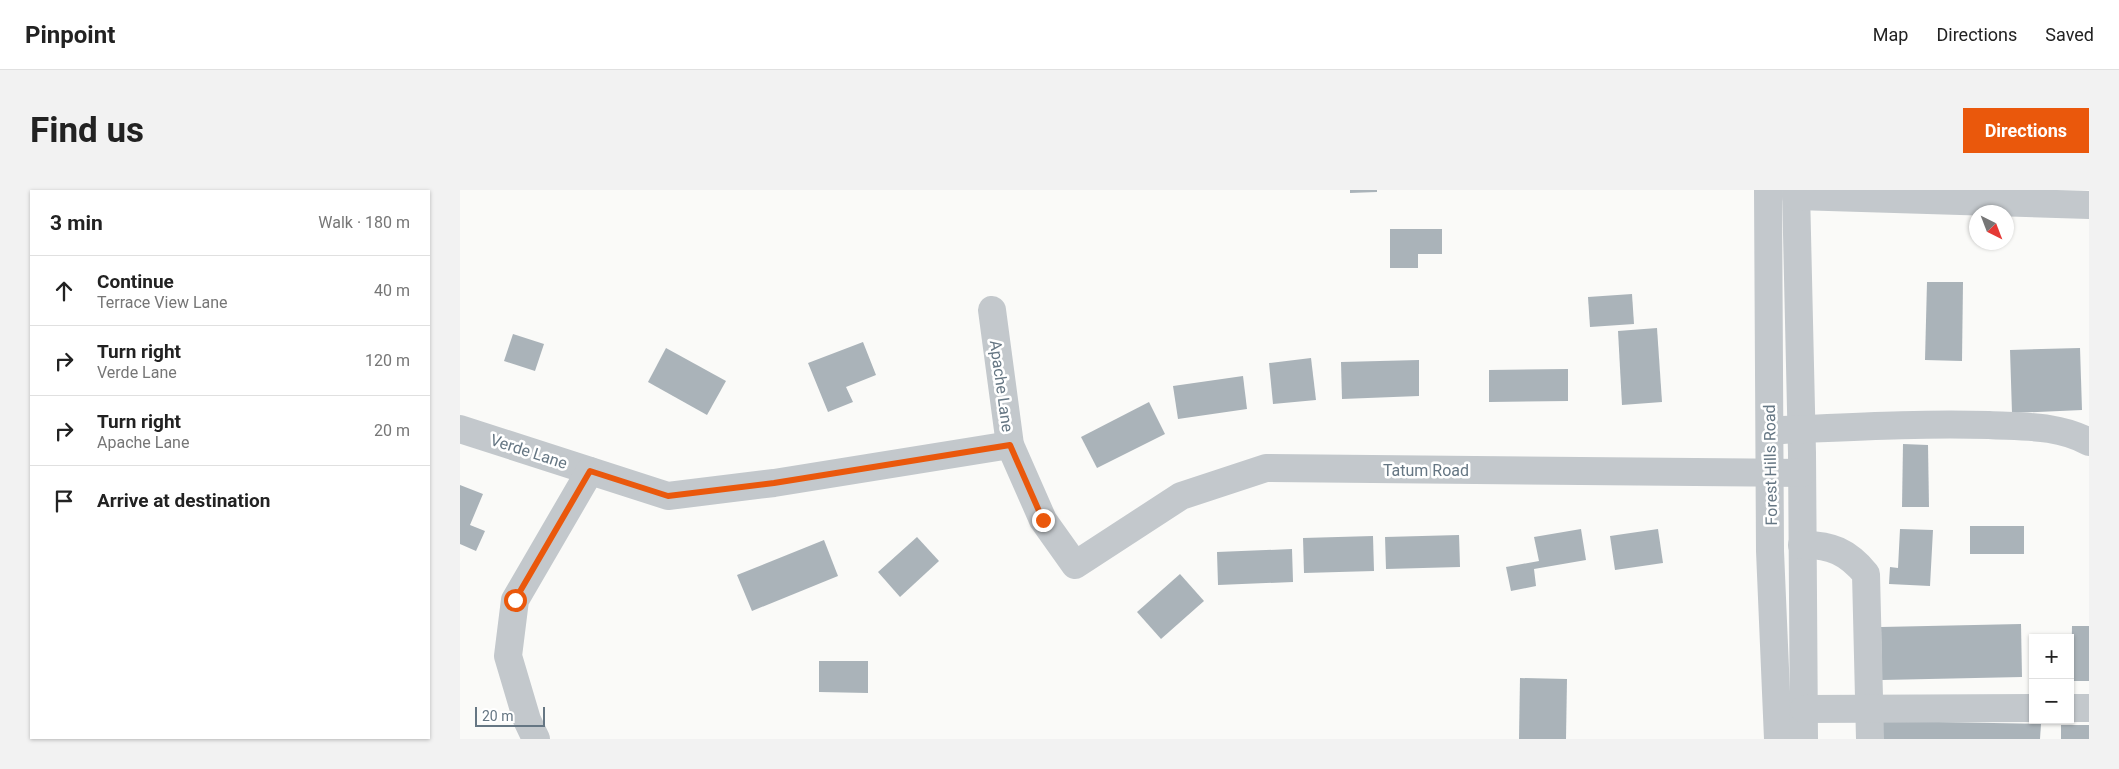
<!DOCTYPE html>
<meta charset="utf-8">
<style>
:root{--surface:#fff;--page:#f2f2f2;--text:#222;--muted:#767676;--line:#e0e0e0;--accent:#ea580c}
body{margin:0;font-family:Roboto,sans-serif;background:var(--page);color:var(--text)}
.controls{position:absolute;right:15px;bottom:15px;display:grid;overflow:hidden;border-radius:0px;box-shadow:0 1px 4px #0004}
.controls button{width:45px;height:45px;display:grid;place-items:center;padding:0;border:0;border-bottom:1px solid var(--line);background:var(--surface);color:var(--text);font:25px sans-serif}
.compass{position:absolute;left:1509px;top:15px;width:45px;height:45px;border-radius:50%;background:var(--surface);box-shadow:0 1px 4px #0004;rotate:138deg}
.scale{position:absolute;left:15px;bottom:12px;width:70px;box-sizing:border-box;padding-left:5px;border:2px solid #657683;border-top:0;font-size:14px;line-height:18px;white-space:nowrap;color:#657683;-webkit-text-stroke:4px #fff;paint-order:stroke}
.stop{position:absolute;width:15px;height:15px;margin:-11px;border:4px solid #ea580c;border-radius:50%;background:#fff}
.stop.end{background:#ea580c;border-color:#fff;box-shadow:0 1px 5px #0008}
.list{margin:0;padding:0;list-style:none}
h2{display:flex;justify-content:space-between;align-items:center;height:65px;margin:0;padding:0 20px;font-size:21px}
h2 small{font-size:16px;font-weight:400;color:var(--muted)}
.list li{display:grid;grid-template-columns:32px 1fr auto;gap:15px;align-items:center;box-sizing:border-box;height:70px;padding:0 20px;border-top:1px solid var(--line)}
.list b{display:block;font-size:19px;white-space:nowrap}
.list p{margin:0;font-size:16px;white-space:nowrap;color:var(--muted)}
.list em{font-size:16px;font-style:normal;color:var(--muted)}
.icon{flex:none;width:28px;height:28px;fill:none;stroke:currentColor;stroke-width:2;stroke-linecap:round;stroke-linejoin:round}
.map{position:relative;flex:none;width:1629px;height:549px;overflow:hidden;border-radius:0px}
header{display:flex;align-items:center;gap:30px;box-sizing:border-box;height:70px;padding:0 25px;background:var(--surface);border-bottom:1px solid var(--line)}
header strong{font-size:24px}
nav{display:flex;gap:28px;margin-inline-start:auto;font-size:18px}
.intro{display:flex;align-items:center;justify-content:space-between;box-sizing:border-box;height:120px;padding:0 30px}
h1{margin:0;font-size:35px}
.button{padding:12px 22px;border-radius:0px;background:var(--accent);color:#fff;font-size:18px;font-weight:700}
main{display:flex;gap:30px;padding:0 30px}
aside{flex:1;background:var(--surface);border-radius:0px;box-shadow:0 1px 4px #0004}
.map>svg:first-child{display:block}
.building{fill:#aab3b9}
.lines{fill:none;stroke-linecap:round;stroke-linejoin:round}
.minor{stroke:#c3c8cc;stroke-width:28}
.route{stroke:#ea580c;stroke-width:6}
.labels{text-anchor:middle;stroke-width:5;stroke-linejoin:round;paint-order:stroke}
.street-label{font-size:16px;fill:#657683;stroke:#fff}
</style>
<header>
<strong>Pinpoint</strong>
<nav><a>Map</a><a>Directions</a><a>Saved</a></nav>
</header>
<div class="intro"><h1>Find us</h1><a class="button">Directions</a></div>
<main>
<aside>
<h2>3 min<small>Walk · 180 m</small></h2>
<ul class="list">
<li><svg class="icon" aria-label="ahead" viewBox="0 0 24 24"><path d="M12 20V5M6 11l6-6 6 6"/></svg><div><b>Continue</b><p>Terrace View Lane</p></div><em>40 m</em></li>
<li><svg class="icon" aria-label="right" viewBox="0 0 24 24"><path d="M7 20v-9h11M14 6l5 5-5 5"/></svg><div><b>Turn right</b><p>Verde Lane</p></div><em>120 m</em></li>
<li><svg class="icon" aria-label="right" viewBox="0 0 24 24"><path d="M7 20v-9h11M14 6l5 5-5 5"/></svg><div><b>Turn right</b><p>Apache Lane</p></div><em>20 m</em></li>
<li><svg class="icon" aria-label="arrive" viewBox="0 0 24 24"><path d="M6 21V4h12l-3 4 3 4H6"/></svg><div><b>Arrive at destination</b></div></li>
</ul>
</aside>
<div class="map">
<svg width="1629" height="549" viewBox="0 0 1629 549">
<rect width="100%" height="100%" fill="#fafaf8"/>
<g class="building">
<path d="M890 0H917V2L890 3Z"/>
<path d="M930 39H982V64H958V78H930Z"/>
<path d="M1467 92H1503L1502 171 1465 170Z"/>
<path d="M1172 104 1174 134 1130 137 1128 107Z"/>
<path d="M1197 138 1202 212 1162 215 1158 141Z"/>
<path d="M53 144 84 154 75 181 44 171Z"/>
<path d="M403 152 416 185 386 197 393 212 368 222 348 173Z"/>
<path d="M206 158 266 191 247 225 188 192Z"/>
<path d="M1620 158 1622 220 1552 223 1550 160Z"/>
<path d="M851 168 856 210 813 214 809 173Z"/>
<path d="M959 170V206L882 209 881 172Z"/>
<path d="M1108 179V211L1029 212V180Z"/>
<path d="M783 186 787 219 718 229 713 196Z"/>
<path d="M689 212 705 244 637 278 621 247Z"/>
<path d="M1443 254 1468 255 1469 317H1442Z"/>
<path d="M0 295 23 304 10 335 25 341 16 361 0 354Z"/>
<rect x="1510" y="336" width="54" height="28"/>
<path d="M1121 339 1126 370 1074 379 1076 396 1051 401 1046 377 1079 371 1074 347Z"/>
<path d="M1198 339 1203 373 1155 380 1150 346Z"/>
<path d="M1440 339 1473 340 1470 396 1429 394 1430 377 1438 378Z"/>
<path d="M999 345 1000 377 926 379 925 347Z"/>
<path d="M913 346 914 381 844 383 843 348Z"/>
<path d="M457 347 479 371 440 407 418 382Z"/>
<path d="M364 350 378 386 292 421 277 385Z"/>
<path d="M832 359 833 392 758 395 757 362Z"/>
<path d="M720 384 744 411 701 449 677 422Z"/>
<path d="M1561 434 1562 487 1422 490 1421 437Z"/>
<path d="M1612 436H1629V491H1611Z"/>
<path d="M359 471H408V503L359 502Z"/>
<path d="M1060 488 1107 489 1106 549H1059Z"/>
<path d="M1423 531 1581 534 1580 549H1423Z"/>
<rect x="1601" y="535" width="28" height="14"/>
</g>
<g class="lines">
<g class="minor">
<path d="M1308 0 1310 361 1318 549"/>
<path d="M1336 0 1342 263 1344 549"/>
<path d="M1336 6 1629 15"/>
<path d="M532 120 550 255 583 330 615 375 721 306 806 278 1342 283"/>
<path d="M0 239 208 306 314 293 550 255"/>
<path d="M1323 240C1392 237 1460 233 1529 235 1564 237 1598 235 1629 252"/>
<path d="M1342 355C1370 354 1388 362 1406 384L1410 549"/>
<path d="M1610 518H1629"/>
<path d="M1344 519 1573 518"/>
<path d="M76 549 67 530 48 466 55 410 130 281"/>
</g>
</g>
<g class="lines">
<path class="route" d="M55 410 130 281 208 306 314 293 550 255 583 330"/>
</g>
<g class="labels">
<g class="street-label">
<text transform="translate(542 196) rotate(82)" y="6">Apache Lane</text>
<text transform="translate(69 261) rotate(18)" y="6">Verde Lane</text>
<text transform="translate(1310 275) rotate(-91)" y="6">Forest Hills Road</text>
<text x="966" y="286">Tatum Road</text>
</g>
</g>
</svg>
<div class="controls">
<button>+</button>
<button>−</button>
</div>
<svg class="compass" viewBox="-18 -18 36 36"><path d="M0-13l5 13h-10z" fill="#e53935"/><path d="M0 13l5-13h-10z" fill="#767676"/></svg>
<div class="scale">20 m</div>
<div class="stop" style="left:55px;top:410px"></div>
<div class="stop end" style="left:583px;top:330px"></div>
</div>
</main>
